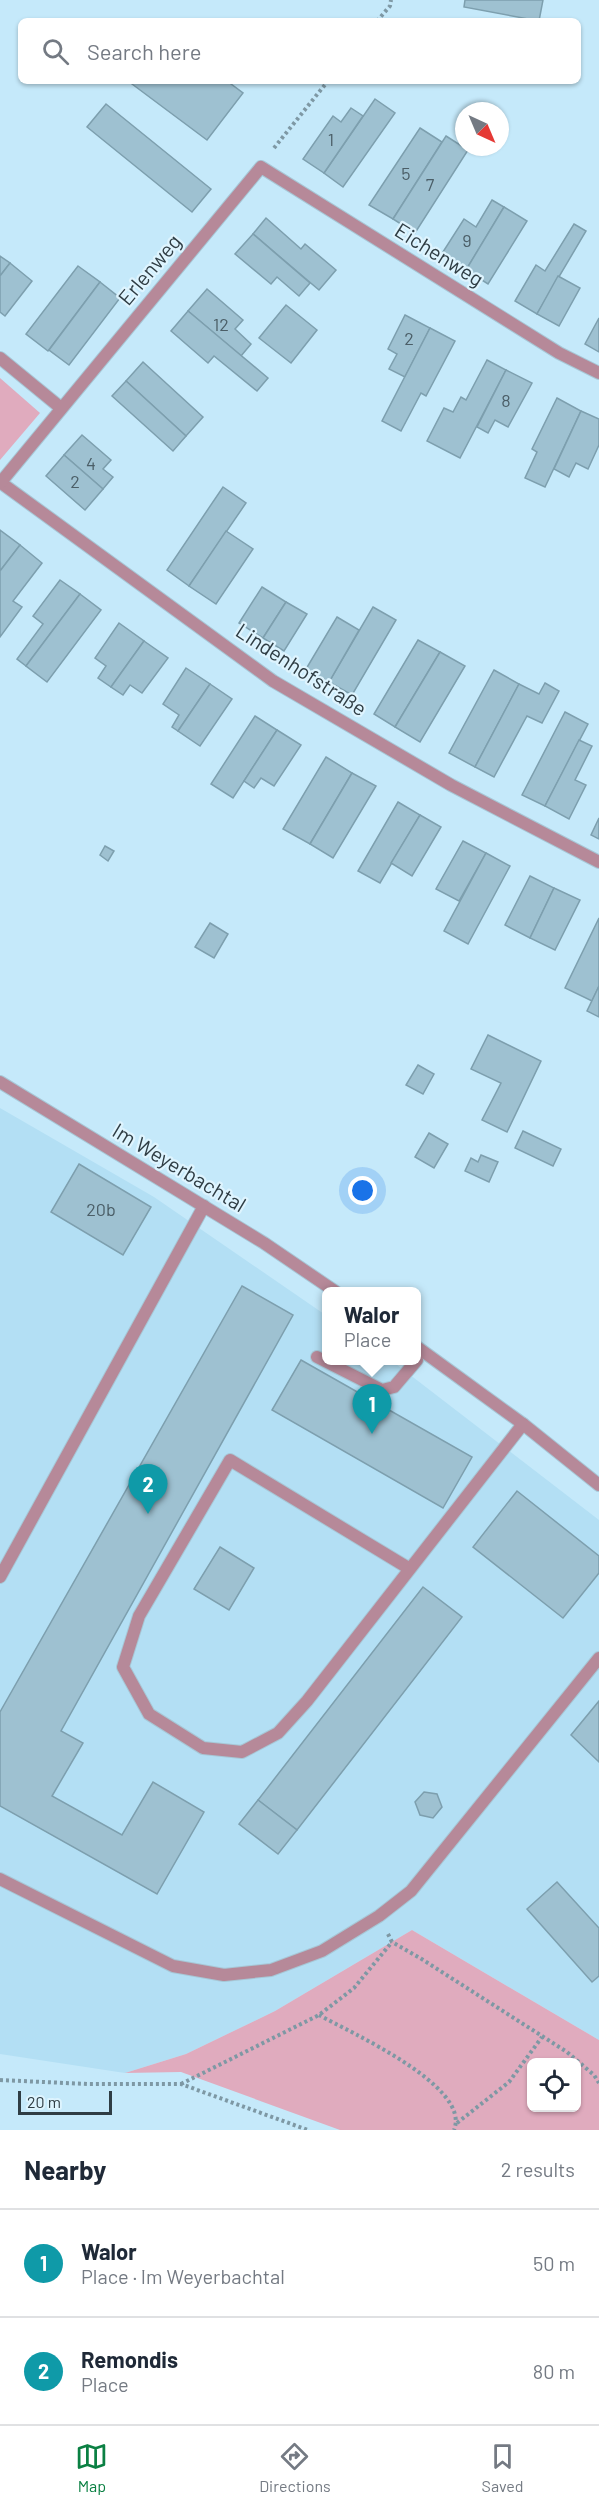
<!DOCTYPE html>
<meta charset="utf-8">
<style>
:root{--surface:#fff;--page:#f2f2f3;--text:#1f2937;--muted:#747a83;--line:#e0e1e3;--accent:#0b8043}
body{margin:0;font-family:Barlow,sans-serif;background:var(--page);color:var(--text)}
.controls{position:absolute;right:18px;bottom:18px;display:grid;overflow:hidden;border-radius:9px;box-shadow:0 2px 4px #0004}
.controls button{width:54px;height:54px;display:grid;place-items:center;padding:0;border:0;border-bottom:2px solid var(--line);background:var(--surface);color:var(--text);font:30px sans-serif}
.compass{position:absolute;left:455px;top:102px;width:54px;height:54px;border-radius:50%;background:var(--surface);box-shadow:0 2px 4px #0004;rotate:136deg}
.scale{position:absolute;left:18px;bottom:15px;width:94px;box-sizing:border-box;padding-left:6px;border:3px solid #2f3d44;border-top:0;font-size:16px;line-height:21px;white-space:nowrap;color:#2f3d44;-webkit-text-stroke:4px #def4fe;paint-order:stroke}
.you{position:absolute;left:363px;top:1191px;width:21px;height:21px;margin:-15px;border:4px solid #fff;border-radius:50%;background:#1a73e8;box-shadow:0 0 0 9px #1a73e833}
.badge{display:grid;place-items:center;width:39px;height:39px;border-radius:50%;background:var(--accent);color:#fff;font-size:20px;font-weight:700}
.pin{position:absolute;translate:-50% -50px;filter:drop-shadow(0 2px 3px #0008)}
.pin::after{content:'';position:absolute;top:32px;width:21px;height:18px;background:inherit;clip-path:polygon(0 0,100% 0,50% 100%)}
.popup{position:absolute;left:322px;top:1287px;width:99px;height:78px;box-sizing:border-box;display:grid;place-content:center;border-radius:9px;background:var(--surface);filter:drop-shadow(0 2px 4px #0005);font-size:20px;white-space:nowrap;color:var(--muted)}
.popup b{font-size:22px;color:var(--text)}
.popup::after{content:'';position:absolute;left:50%;top:100%;margin-left:-12px;border:12px solid transparent;border-top-color:var(--surface)}
.list{margin:0;padding:0;list-style:none}
h2{display:flex;justify-content:space-between;align-items:center;height:78px;margin:0;padding:0 24px;font-size:26px}
h2 small{font-size:20px;font-weight:400;color:var(--muted)}
.list li{display:grid;grid-template-columns:39px 1fr auto;gap:18px;align-items:center;box-sizing:border-box;height:108px;padding:0 24px;border-top:2px solid var(--line)}
.list b{display:block;font-size:22px;white-space:nowrap}
.list p{margin:0;font-size:20px;white-space:nowrap;color:var(--muted)}
.list em{font-size:20px;font-style:normal;color:var(--muted)}
.icon{flex:none;width:33px;height:33px;fill:none;stroke:currentColor;stroke-width:2;stroke-linecap:round;stroke-linejoin:round}
.map{position:relative;flex:none;width:599px;height:2130px;overflow:hidden}
.search{position:absolute;background:var(--surface);box-shadow:0 2px 4px #0004;left:18px;right:18px;top:18px;height:66px;display:flex;align-items:center;gap:15px;box-sizing:border-box;padding:0 21px;border-radius:9px;color:var(--muted);font-size:22px}
.sheet{height:294px;background:var(--surface)}
nav{display:flex;justify-content:space-around;align-items:center;box-sizing:border-box;height:84px;border-top:2px solid var(--line);background:var(--surface);font-size:16px;color:var(--muted)}
nav a{display:grid;justify-items:center;gap:3px}
nav .on{color:var(--accent)}
.map>svg:first-child{display:block}
.built{fill:#b3dff4}
.green{fill:#e0abbe;fill-rule:evenodd}
.building{fill:#9ec1d1;stroke:#7d9fae;stroke-width:1.5}
.lines{fill:none;stroke-linecap:round;stroke-linejoin:round}
.lane-casing{stroke:#a7c7d6;stroke-width:14}
.street-casing{stroke:#a7c7d6;stroke-width:14}
.path{stroke:#7e98a4;stroke-width:4;stroke-dasharray:3 3;stroke-linecap:butt}
.lane{stroke:#b68999;stroke-width:12}
.street{stroke:#b68999;stroke-width:12}
.labels{text-anchor:middle;stroke-width:4.5;stroke-linejoin:round;paint-order:stroke}
.number-label{font-size:18px;fill:#4b5e67}
.street-label{font-size:21px;fill:#2f3d44;stroke:#def4fe}
</style>
<div class="map">
<svg width="599" height="2130" viewBox="0 0 599 2130">
<rect width="100%" height="100%" fill="#c5e9fa"/>
<path class="built" d="M0 1108 154 1197 327 1316V1360L392 1361 599 1520V2040L412 1930 275 2011 186 2054 125 2073 0 2054Z"/>
<g class="green">
<path d="M0 378 40 413 0 460Z"/>
<path d="M412 1930 599 2040V2130H340L181 2072 125 2073 186 2054 275 2011ZM532 2062H576V2108H532Z"/>
</g>
<g class="building">
<path d="M465 0H543L539 21 464 7Z"/>
<path d="M135 81H227L243 93 207 140 132 84Z"/>
<path d="M375 99 395 113 343 187 324 173Z"/>
<path d="M106 104 211 189 192 212 87 127Z"/>
<path d="M351 108 363 116 324 173 303 159 333 116 341 122Z"/>
<path d="M420 128 442 142 393 219 369 205Z"/>
<path d="M446 136 468 150 415 233 393 219Z"/>
<path d="M492 200 504 207 466 270 441 255 464 219 476 227Z"/>
<path d="M504 207 527 221 488 284 466 270Z"/>
<path d="M266 218 301 249 305 244 336 270 319 290 253 234Z"/>
<path d="M574 224 586 231 537 314 515 301 536 265 545 271Z"/>
<path d="M253 234 310 283 299 296 277 277 271 284 235 254Z"/>
<path d="M0 256 10 263 0 276Z"/>
<path d="M10 263 32 281 5 316 0 312V276Z"/>
<path d="M78 266 100 282 48 351 26 334Z"/>
<path d="M558 276 580 288 559 326 537 314Z"/>
<path d="M100 282 120 298 69 365 49 350Z"/>
<path d="M207 289 243 320 235 329 251 344 241 356 188 311Z"/>
<path d="M286 305 317 330 291 363 259 338Z"/>
<path d="M188 311 268 378 257 391 214 356 208 363 171 331Z"/>
<path d="M405 315 430 328 405 377 389 369 397 354 388 349Z"/>
<path d="M599 318V352L585 344Z"/>
<path d="M430 328 455 341 426 396 421 393 401 431 382 421Z"/>
<path d="M487 360 506 370 460 458 427 441 444 408 453 412 461 397 466 400Z"/>
<path d="M143 362 203 417 186 436 126 381Z"/>
<path d="M506 370 532 383 508 427 495 420 488 433 477 427Z"/>
<path d="M126 381 186 436 173 451 112 396Z"/>
<path d="M557 398 581 411 545 487 525 478 537 452 532 449Z"/>
<path d="M581 411 599 419V445L588 469 576 463 569 477 554 469Z"/>
<path d="M82 435 111 460 103 469 113 477 103 489 64 455Z"/>
<path d="M64 455 103 489 85 510 46 476Z"/>
<path d="M223 487 246 503 189 586 167 570Z"/>
<path d="M0 530 20 545 0 571Z"/>
<path d="M226 531 253 549 216 604 189 586Z"/>
<path d="M20 545 42 563 13 601 22 607 0 637V571Z"/>
<path d="M60 580 80 594 26 666 17 659 43 624 33 616Z"/>
<path d="M262 587 286 602 263 638 239 623Z"/>
<path d="M80 594 101 610 47 682 26 666Z"/>
<path d="M286 602 307 614 284 651 263 638Z"/>
<path d="M373 607 396 620 352 695 329 682Z"/>
<path d="M337 617 359 630 329 682 306 669Z"/>
<path d="M119 623 144 641 111 687 98 678 106 666 95 658Z"/>
<path d="M418 640 440 652 395 727 374 714Z"/>
<path d="M144 641 168 658 142 693 130 685 123 695 111 687Z"/>
<path d="M440 652 465 666 420 742 395 727Z"/>
<path d="M186 668 210 684 178 731 172 727 179 715 163 704Z"/>
<path d="M494 670 519 684 475 767 449 753Z"/>
<path d="M545 683 559 691 542 723 527 716 494 777 475 767 519 684 539 694Z"/>
<path d="M210 684 232 699 200 746 178 731Z"/>
<path d="M565 712 588 724 545 806 522 795Z"/>
<path d="M255 716 277 730 233 798 211 784Z"/>
<path d="M277 730 301 745 274 786 261 778 254 788 244 781Z"/>
<path d="M579 740 592 746 575 780 586 785 569 819 545 806Z"/>
<path d="M326 757 352 773 310 844 283 829Z"/>
<path d="M352 773 376 786 333 858 310 844Z"/>
<path d="M398 802 420 815 380 883 358 871Z"/>
<path d="M420 815 441 827 412 876 391 863Z"/>
<path d="M599 818V839L591 835Z"/>
<path d="M463 841 486 853 459 901 436 889Z"/>
<path d="M105 846 114 851 108 861 100 855Z"/>
<path d="M486 853 510 866 468 944 444 931Z"/>
<path d="M530 876 554 888 530 938 505 925Z"/>
<path d="M554 888 580 900 555 950 530 938Z"/>
<path d="M599 918V986L592 1001 565 988Z"/>
<path d="M210 923 228 934 214 958 195 947Z"/>
<path d="M599 986V1017L587 1011Z"/>
<path d="M488 1035 541 1061 507 1132 482 1120 501 1083 471 1069Z"/>
<path d="M418 1065 434 1074 423 1094 406 1085Z"/>
<path d="M523 1131 561 1149 553 1166 515 1148Z"/>
<path d="M429 1133 448 1144 434 1168 415 1157Z"/>
<path d="M481 1155 498 1162 489 1182 465 1171 471 1158 478 1162Z"/>
<path d="M79 1164 151 1207 123 1255 51 1212Z"/>
<path d="M242 1286 293 1315 61 1731 83 1743 52 1796 122 1835 153 1782 204 1812 157 1894 0 1806V1712Z"/>
<path d="M301 1360 472 1457 443 1508 272 1410Z"/>
<path d="M517 1491 599 1556V1573L563 1618 473 1547Z"/>
<path d="M220 1547 254 1568 229 1610 194 1589Z"/>
<path d="M423 1587 462 1617 297 1830 258 1800Z"/>
<path d="M599 1701V1762L571 1735Z"/>
<path d="M424 1792 437 1794 442 1807 433 1818 420 1815 415 1802Z"/>
<path d="M258 1800 297 1830 278 1854 239 1824Z"/>
<path d="M557 1882 599 1928V1976L592 1982 527 1909Z"/>
</g>
<g class="lines">
<g class="lane-casing">
<g id="lane">
<path d="M0 358 61 408"/>
<path d="M317 1357 382 1390 394 1387 417 1360"/>
<path d="M410 1569 230 1460 139 1616 123 1667 149 1714 203 1748 242 1752 278 1733 307 1701 523 1424"/>
<path d="M0 1577 204 1206"/>
<path d="M0 1879 173 1966 224 1975 271 1970 322 1951 379 1916 411 1891 599 1658"/>
</g>
</g>
<g class="street-casing">
<g id="street">
<path d="M0 482 273 681 451 785 599 862"/>
<path d="M1 482 261 167 559 353 599 373"/>
<path d="M0 1082 264 1243 336 1292"/>
<path d="M417 1347 523 1424 599 1485"/>
</g>
</g>
<g class="path">
<path d="M377 21 390 6 391 0"/>
<path d="M274 148 328 81"/>
<path d="M388 1934 392 1942 420 1958 567 2052 594 2075 599 2083"/>
<path d="M319 2015C349 2032 472 2086 454 2130"/>
<path d="M0 2080 87 2084H181L308 2130"/>
<path d="M181 2084 319 2015 354 1988 392 1942"/>
<path d="M457 2123 509 2082 542 2037"/>
</g>
<use href="#lane" class="lane"/>
<use href="#street" class="street"/>
</g>
<g class="labels">
<g class="number-label">
<text x="331" y="146">1</text>
<text x="406" y="180">5</text>
<text x="430" y="191">7</text>
<text x="467" y="247">9</text>
<text x="221" y="331">12</text>
<text x="409" y="345">2</text>
<text x="506" y="407">8</text>
<text x="91" y="470">4</text>
<text x="75" y="488">2</text>
<text x="101" y="1216">20b</text>
</g>
<g class="street-label">
<text transform="translate(439 255) rotate(32)" y="7">Eichenweg</text>
<text transform="translate(150 270) rotate(-50)" y="7">Erlenweg</text>
<text transform="translate(301 670) rotate(33)" y="7">Lindenhofstraße</text>
<text transform="translate(179 1168) rotate(31)" y="7">Im Weyerbachtal</text>
</g>
</g>
</svg>
<div class="controls">
<button><svg class="icon" aria-label="locate" viewBox="0 0 24 24"><circle cx="12" cy="12" r="6"/><path d="M12 2v4M12 18v4M2 12h4M18 12h4"/></svg></button>
</div>
<svg class="compass" viewBox="-18 -18 36 36"><path d="M0-13l5 13h-10z" fill="#e53935"/><path d="M0 13l5-13h-10z" fill="#747a83"/></svg>
<div class="scale">20 m</div>
<div class="you"></div>
<div class="pin badge" style="left:372px;top:1434px;background:#0f9aa8">1</div>
<div class="popup"><b>Walor</b>Place</div>
<div class="pin badge" style="left:148px;top:1514px;background:#0f9aa8">2</div>
<div class="search"><svg class="icon" aria-label="search" viewBox="0 0 24 24"><circle cx="10" cy="10" r="6"/><path d="M15 15l6 6"/></svg>Search here</div>
</div>
<section class="sheet">
<h2>Nearby<small>2 results</small></h2>
<ul class="list">
<li><span class="badge" style="background:#0f9aa8">1</span><div><b>Walor</b><p>Place · Im Weyerbachtal</p></div><em>50 m</em></li>
<li><span class="badge" style="background:#0f9aa8">2</span><div><b>Remondis</b><p>Place</p></div><em>80 m</em></li>
</ul>
</section>
<nav>
<a class="on"><svg class="icon" aria-label="map" viewBox="0 0 24 24"><path d="M3 6l6-2 6 2 6-2v14l-6 2-6-2-6 2zM9 4v14M15 6v14"/></svg>Map</a>
<a><svg class="icon" aria-label="directions" viewBox="0 0 24 24"><path d="M12 3l9 9-9 9-9-9zM9 14v-3h6M13 9l2 2-2 2"/></svg>Directions</a>
<a><svg class="icon" aria-label="saved" viewBox="0 0 24 24"><path d="M7 4h10v16l-5-4-5 4z"/></svg>Saved</a>
</nav>
